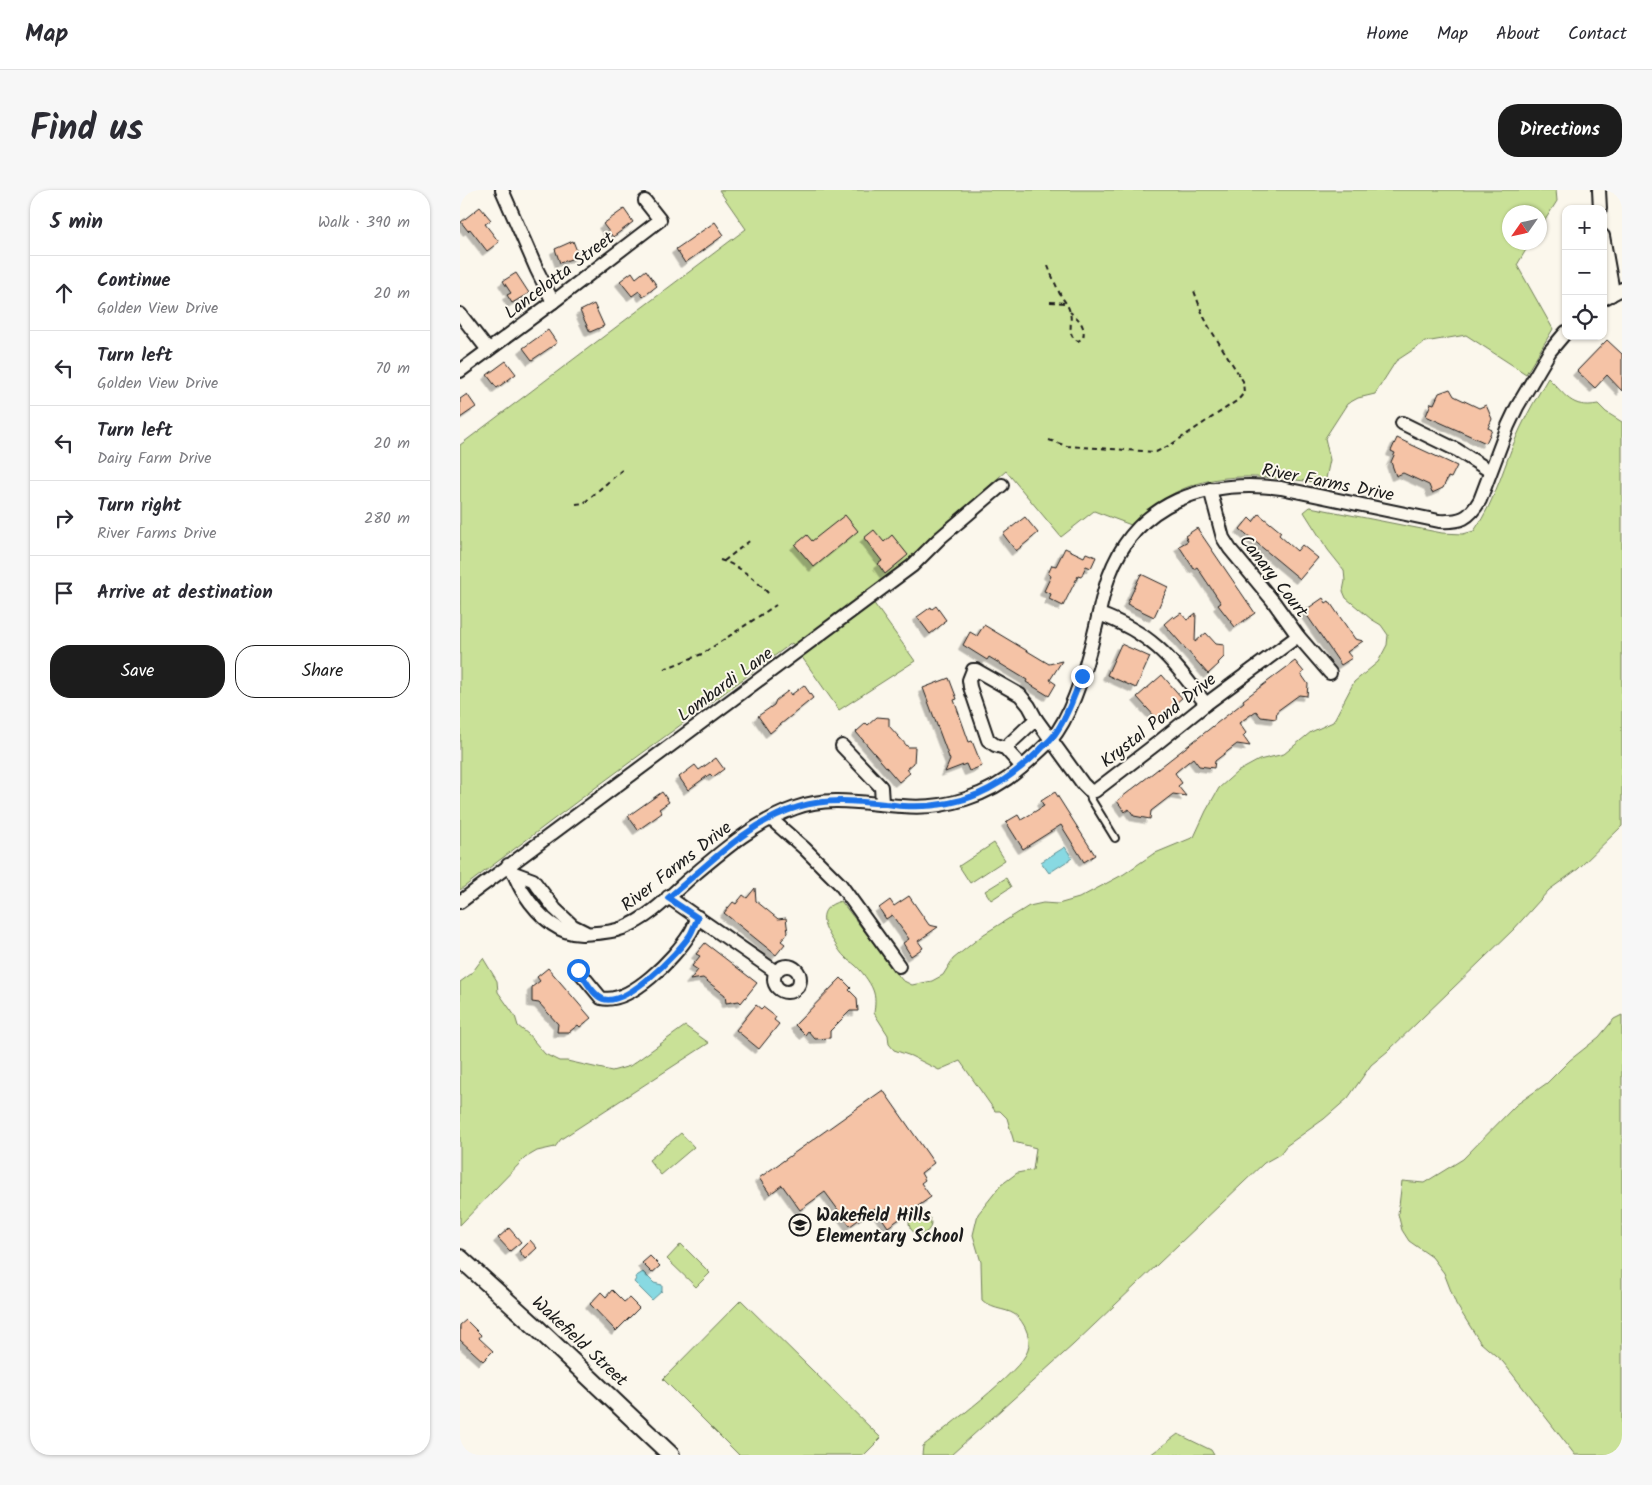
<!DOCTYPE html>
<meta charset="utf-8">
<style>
:root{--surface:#fff;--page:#f7f7f7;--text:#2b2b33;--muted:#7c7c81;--line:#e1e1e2;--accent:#1c1c1c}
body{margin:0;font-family:Kalam,sans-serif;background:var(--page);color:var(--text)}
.controls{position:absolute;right:15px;top:15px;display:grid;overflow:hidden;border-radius:10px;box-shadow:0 1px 4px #0004}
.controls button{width:45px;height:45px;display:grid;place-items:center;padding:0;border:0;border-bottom:1px solid var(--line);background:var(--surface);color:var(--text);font:25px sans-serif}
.compass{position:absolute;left:1042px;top:15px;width:45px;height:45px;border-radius:50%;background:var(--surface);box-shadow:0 1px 4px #0004;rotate:236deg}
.stop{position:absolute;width:15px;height:15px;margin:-11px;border:4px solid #1a73e8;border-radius:50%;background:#fff}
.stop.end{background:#1a73e8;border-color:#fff;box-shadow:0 1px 5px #0008}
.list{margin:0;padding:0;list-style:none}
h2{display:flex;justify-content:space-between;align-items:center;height:65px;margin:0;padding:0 20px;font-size:21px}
h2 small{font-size:16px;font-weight:400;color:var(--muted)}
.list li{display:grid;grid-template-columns:32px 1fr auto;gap:15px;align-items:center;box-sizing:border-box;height:75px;padding:0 20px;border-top:1px solid var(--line)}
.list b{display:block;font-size:19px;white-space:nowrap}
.list p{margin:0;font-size:16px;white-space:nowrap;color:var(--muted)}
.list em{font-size:16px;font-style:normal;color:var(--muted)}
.actions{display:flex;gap:10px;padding:15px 20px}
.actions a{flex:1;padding:11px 0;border:1px solid var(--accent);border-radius:20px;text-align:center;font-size:18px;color:var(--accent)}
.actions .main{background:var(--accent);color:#fff}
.icon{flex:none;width:28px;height:28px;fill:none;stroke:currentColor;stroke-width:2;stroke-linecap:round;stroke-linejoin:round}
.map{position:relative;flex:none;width:1162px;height:1265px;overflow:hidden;border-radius:20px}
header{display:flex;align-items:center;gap:30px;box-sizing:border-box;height:70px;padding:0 25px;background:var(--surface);border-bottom:1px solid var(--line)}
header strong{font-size:24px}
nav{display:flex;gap:28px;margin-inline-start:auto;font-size:18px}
.intro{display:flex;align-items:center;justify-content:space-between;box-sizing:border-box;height:120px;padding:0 30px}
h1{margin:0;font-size:35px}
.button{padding:12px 22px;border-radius:20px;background:var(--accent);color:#fff;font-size:18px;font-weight:700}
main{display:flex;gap:30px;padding:0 30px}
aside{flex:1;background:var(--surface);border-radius:20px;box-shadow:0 1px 4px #0004}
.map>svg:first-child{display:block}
.green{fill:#c9e197;stroke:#727e5a}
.water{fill:#88d9e2;stroke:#5d8d93}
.building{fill:#f5c3a6;stroke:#1c1c1c;filter:url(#shadow)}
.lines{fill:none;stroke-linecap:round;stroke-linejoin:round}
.service-casing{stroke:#1c1c1c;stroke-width:10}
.minor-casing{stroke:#1c1c1c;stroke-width:16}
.tertiary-casing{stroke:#1c1c1c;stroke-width:20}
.path{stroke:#1c1c1c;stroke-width:2;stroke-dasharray:5 4;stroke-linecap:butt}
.service{stroke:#fbf7ec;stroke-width:6}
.minor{stroke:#fbf7ec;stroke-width:12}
.tertiary{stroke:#fbf7ec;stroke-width:16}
.route{stroke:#1a73e8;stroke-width:6}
.labels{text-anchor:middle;stroke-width:4;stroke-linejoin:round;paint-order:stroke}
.street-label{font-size:18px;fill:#1c1c1c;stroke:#fbf7ec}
.poi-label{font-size:18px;font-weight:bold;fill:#1c1c1c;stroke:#fbf7ec;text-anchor:start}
</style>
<header>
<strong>Map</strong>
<nav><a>Home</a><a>Map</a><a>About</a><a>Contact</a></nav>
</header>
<div class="intro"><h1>Find us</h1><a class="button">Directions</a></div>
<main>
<aside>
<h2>5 min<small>Walk · 390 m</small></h2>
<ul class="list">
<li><svg class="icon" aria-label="ahead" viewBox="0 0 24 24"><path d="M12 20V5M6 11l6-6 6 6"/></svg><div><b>Continue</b><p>Golden View Drive</p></div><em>20 m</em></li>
<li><svg class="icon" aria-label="left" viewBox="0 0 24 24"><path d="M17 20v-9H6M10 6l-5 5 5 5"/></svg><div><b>Turn left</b><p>Golden View Drive</p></div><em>70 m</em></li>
<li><svg class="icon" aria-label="left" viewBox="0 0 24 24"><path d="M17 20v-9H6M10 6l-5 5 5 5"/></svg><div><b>Turn left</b><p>Dairy Farm Drive</p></div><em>20 m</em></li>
<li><svg class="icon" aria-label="right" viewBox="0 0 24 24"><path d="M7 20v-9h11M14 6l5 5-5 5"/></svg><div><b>Turn right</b><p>River Farms Drive</p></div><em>280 m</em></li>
<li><svg class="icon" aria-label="arrive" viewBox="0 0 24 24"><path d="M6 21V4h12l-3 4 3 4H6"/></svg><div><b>Arrive at destination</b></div></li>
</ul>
<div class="actions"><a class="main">Save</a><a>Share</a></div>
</aside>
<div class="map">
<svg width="1162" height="1265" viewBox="0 0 1162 1265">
<defs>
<filter id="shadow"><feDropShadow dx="-4.5" dy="4.5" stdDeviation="0" flood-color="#0004"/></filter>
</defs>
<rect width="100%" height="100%" fill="#fbf7ec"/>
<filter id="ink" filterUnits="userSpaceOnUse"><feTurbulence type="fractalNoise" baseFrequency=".02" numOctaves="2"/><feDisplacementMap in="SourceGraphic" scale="10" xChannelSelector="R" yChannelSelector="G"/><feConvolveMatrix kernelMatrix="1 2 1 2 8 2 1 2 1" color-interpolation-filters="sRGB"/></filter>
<g filter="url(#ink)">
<g class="green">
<path d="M259 0H1096L1097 11 1080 38V22H1050V52L1070 53 1057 75 1093 139 1066 184 1006 145 965 152 936 171 915 204 898 208 887 214 865 248 870 270 865 293C810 288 758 277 707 307 694 315 683 325 671 335L634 321 601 347 546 281 488 332 450 373 408 405 455 471 379 520 332 453 135 598 0 700V255L286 39Z"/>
<path d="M1088 188C1106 205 1111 219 1138 214L1146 222 1162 232V636L1118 679 1089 700 1054 739 928 861 911 875 888 908 864 929 826 956 820 964 804 973 613 1155 491 1265H462L463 1256C484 1239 562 1181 568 1160 571 1148 566 1137 559 1128 549 1117 534 1122 522 1110L521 1072 513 1045 518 1024 541 995 557 983 573 980 576 958 554 952 547 928 540 921H535L500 871 479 880 451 866 434 860 429 854 428 845 414 823C415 815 416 808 413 800 410 792 401 780 395 775 392 772 388 771 386 768 381 764 378 758 374 752 363 736 355 718 381 711L442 790 452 795 472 791 483 785 493 769 524 744 569 716 583 713 598 714 619 708 664 684 693 664 734 647 746 621 759 598 777 582 799 570 824 564 851 542 873 532 894 492 918 472 927 455 928 445 921 435 911 429 886 408 883 401 885 391 884 380 868 360 844 322 850 317 982 343 1003 344 1014 341C1037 309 1044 273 1060 239 1068 222 1078 205 1088 188Z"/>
<path d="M534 653 545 670 510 693 499 676Z"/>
<path d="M546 688 551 697 531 710 525 701Z"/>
<path d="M23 768 37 791 38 802 55 826 58 836 68 844 85 864 99 871H107L152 881 170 876 225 836 249 853 101 949 95 957 77 961 65 968 0 1035V792L11 784Z"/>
<path d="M1162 825V1265H1115L1043 1172 1020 1152 996 1114 984 1083 972 1067 949 1051 942 1040 938 1024 942 991 964 993 1003 969 1056 915 1087 893 1110 870 1139 847 1154 829Z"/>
<path d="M221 943 234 957 201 985 189 970Z"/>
<circle cx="460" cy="1033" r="11"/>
<path d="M221 1054 250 1083 236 1097 207 1069Z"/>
<path d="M281 1110 421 1248 404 1265H279L203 1189Z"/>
<path d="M718 1244 751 1260 754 1265H690Z"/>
</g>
<g class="water">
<path d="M605 657 612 668 589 683 581 672Z"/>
<path d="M183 1082 194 1093 202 1095V1101L192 1110 174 1092 176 1089 175 1087Z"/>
</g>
<g class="building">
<path d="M20 17 31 30 25 34 39 52 27 61 10 39 8 41 1 32Z"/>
<path d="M164 19 173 32 153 47 143 34Z"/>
<path d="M255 32 264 45 225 73 216 59Z"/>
<path d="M113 51 119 66 100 73 95 59Z"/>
<path d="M186 80 197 96 183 107 179 101 172 106 160 91 172 82 176 88Z"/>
<path d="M56 83 69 103 52 113 47 105 51 103 43 91Z"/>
<path d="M134 114 144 136 130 142 120 121Z"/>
<path d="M88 140 97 153 72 170 63 158Z"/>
<path d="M1147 150 1162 164V201L1147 185 1135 198 1117 181Z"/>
<path d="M46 171 56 184 37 198 27 185Z"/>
<path d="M990 199 994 206 1019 218 1026 215 1032 229 1028 238 1032 240 1026 253 966 226 971 213 974 214 979 203Z"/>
<path d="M7 204 16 217 0 228V209Z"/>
<path d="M937 248 997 276 991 288 988 287 983 298 972 303 969 295 943 283 936 286 931 272 935 263 931 261Z"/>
<path d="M799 324 821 342 819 345 837 361 842 355 858 368 840 389 780 339 789 328 793 332Z"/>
<path d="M385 325 398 341 354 377 335 355 347 345 352 351Z"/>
<path d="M565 327 578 343 556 361 543 344Z"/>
<path d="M737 338 795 423 775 437 758 415 761 413 737 377 734 379 719 356 728 351 725 346Z"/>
<path d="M414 340 424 352 432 345 448 365 425 384 418 374 422 371 404 348Z"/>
<path d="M605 358 624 367 626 363 636 367 631 378 626 376 621 387 618 386 603 416 589 409 591 404 584 401 591 386 588 384 592 375 596 376Z"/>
<path d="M681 384 708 397 694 427 667 414Z"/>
<path d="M863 408 866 413 869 411 895 449 903 451 887 462 892 468 881 475 844 421Z"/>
<path d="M476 416 486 430 483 432 484 433 470 444 457 427 471 417 472 419Z"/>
<path d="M721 423 727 430 736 423 735 452 746 443 756 454 764 455V467L758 473 759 474 748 484 704 434 713 426 714 428Z"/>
<path d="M524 435 589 474 602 471 590 490 596 494 589 506 566 492 567 490 529 467 527 470 503 455 510 442 517 446Z"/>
<path d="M661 454 690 467 676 498 647 485Z"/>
<path d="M835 471 844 482 841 484 848 494 847 506 839 505 817 521 816 529 801 527 796 521 779 533 786 543 783 546 790 556 777 554 755 571 754 578 739 576 733 568 717 581 715 583 722 593 718 596 726 606 713 604 691 621 690 629 674 626 669 619 665 622 657 611 784 512 783 510Z"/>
<path d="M702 485 722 508 697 529 677 507Z"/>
<path d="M489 488 497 509 494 510 509 552 512 551 522 576 509 581 506 574 485 582 490 570 463 498Z"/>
<path d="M344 495 353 508 310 543 298 526 314 515 316 510 328 501 331 505Z"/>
<path d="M417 527 429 528V536L448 557H455L454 573 447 579 450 583 439 592 396 542 406 533 408 535Z"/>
<path d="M256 568 264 579 253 587 250 584 228 600 219 587 235 575 239 580Z"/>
<path d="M202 602 209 612 199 619 202 623 178 640 168 626Z"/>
<path d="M595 602 635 665 624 672 601 635 563 659 546 632 558 625 561 630 584 616 581 611Z"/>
<path d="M295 698 296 711 318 729 326 728 328 743 321 751 325 754 316 765 264 723 273 712 276 714 283 705 287 708Z"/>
<path d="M449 706 469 735 478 737 458 751 463 758 451 766 443 753 449 749 432 725 426 729 419 718 430 710 434 716Z"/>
<path d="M245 753 297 793 281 813 279 811 266 813 265 805 243 788 230 790 238 780 232 776 240 766 236 764Z"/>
<path d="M88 778 131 828 120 837 118 835 109 842H97L98 834 79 813 72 812V797L80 791 77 787Z"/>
<path d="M381 788 391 798 389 800 397 808 398 821H390L370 841V848L355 849 348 841 345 845 335 835Z"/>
<path d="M296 815 301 819 303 817 316 827 314 830 319 834 299 859 276 840Z"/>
<path d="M423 900 474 973 461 983 465 990 461 993 471 1007 428 1037 415 1018 390 1036 365 1002 340 1020 322 995 310 1004 299 988Z"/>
<path d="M49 1038 61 1052 50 1061 38 1048Z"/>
<path d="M70 1050 77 1058 65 1069 59 1061Z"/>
<path d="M190 1066 200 1076 192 1083 182 1073Z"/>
<path d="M152 1100 164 1112 169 1108 179 1118 156 1141 130 1114 141 1102 146 1107Z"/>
<path d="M6 1130 21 1145 19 1148 33 1161 23 1171 0 1150V1135Z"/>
</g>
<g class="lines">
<g class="service-casing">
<path id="service" d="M629 600 631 609 655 648"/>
</g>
<g class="minor-casing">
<g id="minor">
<path d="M42 0 77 80 93 112"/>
<path d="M1139 0 1140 19"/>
<path d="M1143 46 1152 96 1151 105"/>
<path d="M1143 109 1162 99"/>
<path d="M0 124 28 160"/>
<path d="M0 181 93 112 200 30 185 11"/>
<path d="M942 233 997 260 1030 281"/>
<path d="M750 299 763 348 770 359 813 411 838 446 870 483"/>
<path d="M639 424C694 444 711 469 746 514"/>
<path d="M382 556 421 597 422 613"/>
<path d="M545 558 576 529"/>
<path d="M562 577 545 558 535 555 528 550 510 497 509 490 513 480H516L560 505 569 516 576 529 623 594 629 600 635 601 700 551 746 514 838 446"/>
<path d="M311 629 344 658 380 694 439 776"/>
<path d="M48 675C55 683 57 693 63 702 76 722 96 745 123 744 137 743 150 743 163 738 189 728 209 707 229 689 261 662 295 632 335 618 371 605 406 614 442 616 485 620 529 606 561 578 571 569 582 559 591 550 614 523 628 470 636 436 640 419 643 402 649 386 677 310 747 289 821 298L979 331C1001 332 1009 329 1020 310L1048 236 1057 217 1090 161 1106 142"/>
<path d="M54 683 73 690 95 719 113 736 125 742"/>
<path d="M208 707 316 782"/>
<path d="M0 712 452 376 480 348 542 295"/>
<circle cx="327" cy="789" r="13"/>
<path d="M118 780 141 808C170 815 215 767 229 745 233 740 235 733 238 727"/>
</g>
</g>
<g class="tertiary-casing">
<path id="tertiary" d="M0 1068 76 1137 211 1265"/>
</g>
<g class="path">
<path d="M588 76C591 84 595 93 599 102 602 109 609 115 610 123 613 133 606 146 618 151L623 148C626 136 619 129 610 122"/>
<path d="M590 112 605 113"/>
<path d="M589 250 607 256 696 262 712 254 778 210 784 203 783 191 749 137 743 125 734 101"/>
<path d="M116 314 124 313 162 280"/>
<path d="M260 370C279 375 296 390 309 404"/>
<path d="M264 371 292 349"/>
<path d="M204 479 242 464 316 415"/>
</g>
<use href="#service" class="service"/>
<use href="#minor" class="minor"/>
<use href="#tertiary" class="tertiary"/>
</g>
</g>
<g class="lines" filter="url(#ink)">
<path class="route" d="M118 780C125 788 132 805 143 809 166 817 218 763 230 745 233 740 235 733 238 728L208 708C248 675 288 632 338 617 367 608 396 611 425 614 431 614 437 616 443 616 501 619 539 600 579 561 584 555 590 551 595 544 607 527 614 506 622 486"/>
</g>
<defs>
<g id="school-ring" transform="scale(1.125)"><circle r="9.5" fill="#fbf7ec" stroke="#1c1c1c" stroke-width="1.5"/><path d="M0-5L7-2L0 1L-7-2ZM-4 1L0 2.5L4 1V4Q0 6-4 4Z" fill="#1c1c1c"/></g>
</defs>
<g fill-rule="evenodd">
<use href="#school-ring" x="340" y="1035"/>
</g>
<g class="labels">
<g class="street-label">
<text transform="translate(99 85) rotate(-37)" y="6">Lancelotta Street</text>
<text transform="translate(868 292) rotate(11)" y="6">River Farms Drive</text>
<text transform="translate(814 386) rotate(52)" y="6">Canary Court</text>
<text transform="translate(265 494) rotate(-36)" y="6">Lombardi Lane</text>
<text transform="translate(698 530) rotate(-38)" y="6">Krystal Pond Drive</text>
<text transform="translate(216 676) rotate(-38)" y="6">River Farms Drive</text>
<text transform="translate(120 1151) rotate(43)" y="6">Wakefield Street</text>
</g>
<g class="poi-label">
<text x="356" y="1031">Wakefield Hills<tspan x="356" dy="21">Elementary School</tspan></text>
</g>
</g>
</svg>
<div class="controls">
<button>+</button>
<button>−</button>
<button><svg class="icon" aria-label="locate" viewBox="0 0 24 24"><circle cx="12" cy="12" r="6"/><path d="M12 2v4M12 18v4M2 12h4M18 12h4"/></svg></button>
</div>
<svg class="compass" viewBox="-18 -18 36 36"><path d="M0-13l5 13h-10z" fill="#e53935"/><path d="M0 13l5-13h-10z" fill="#7c7c81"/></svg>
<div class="stop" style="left:118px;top:780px"></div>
<div class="stop end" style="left:622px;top:486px"></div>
</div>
</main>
